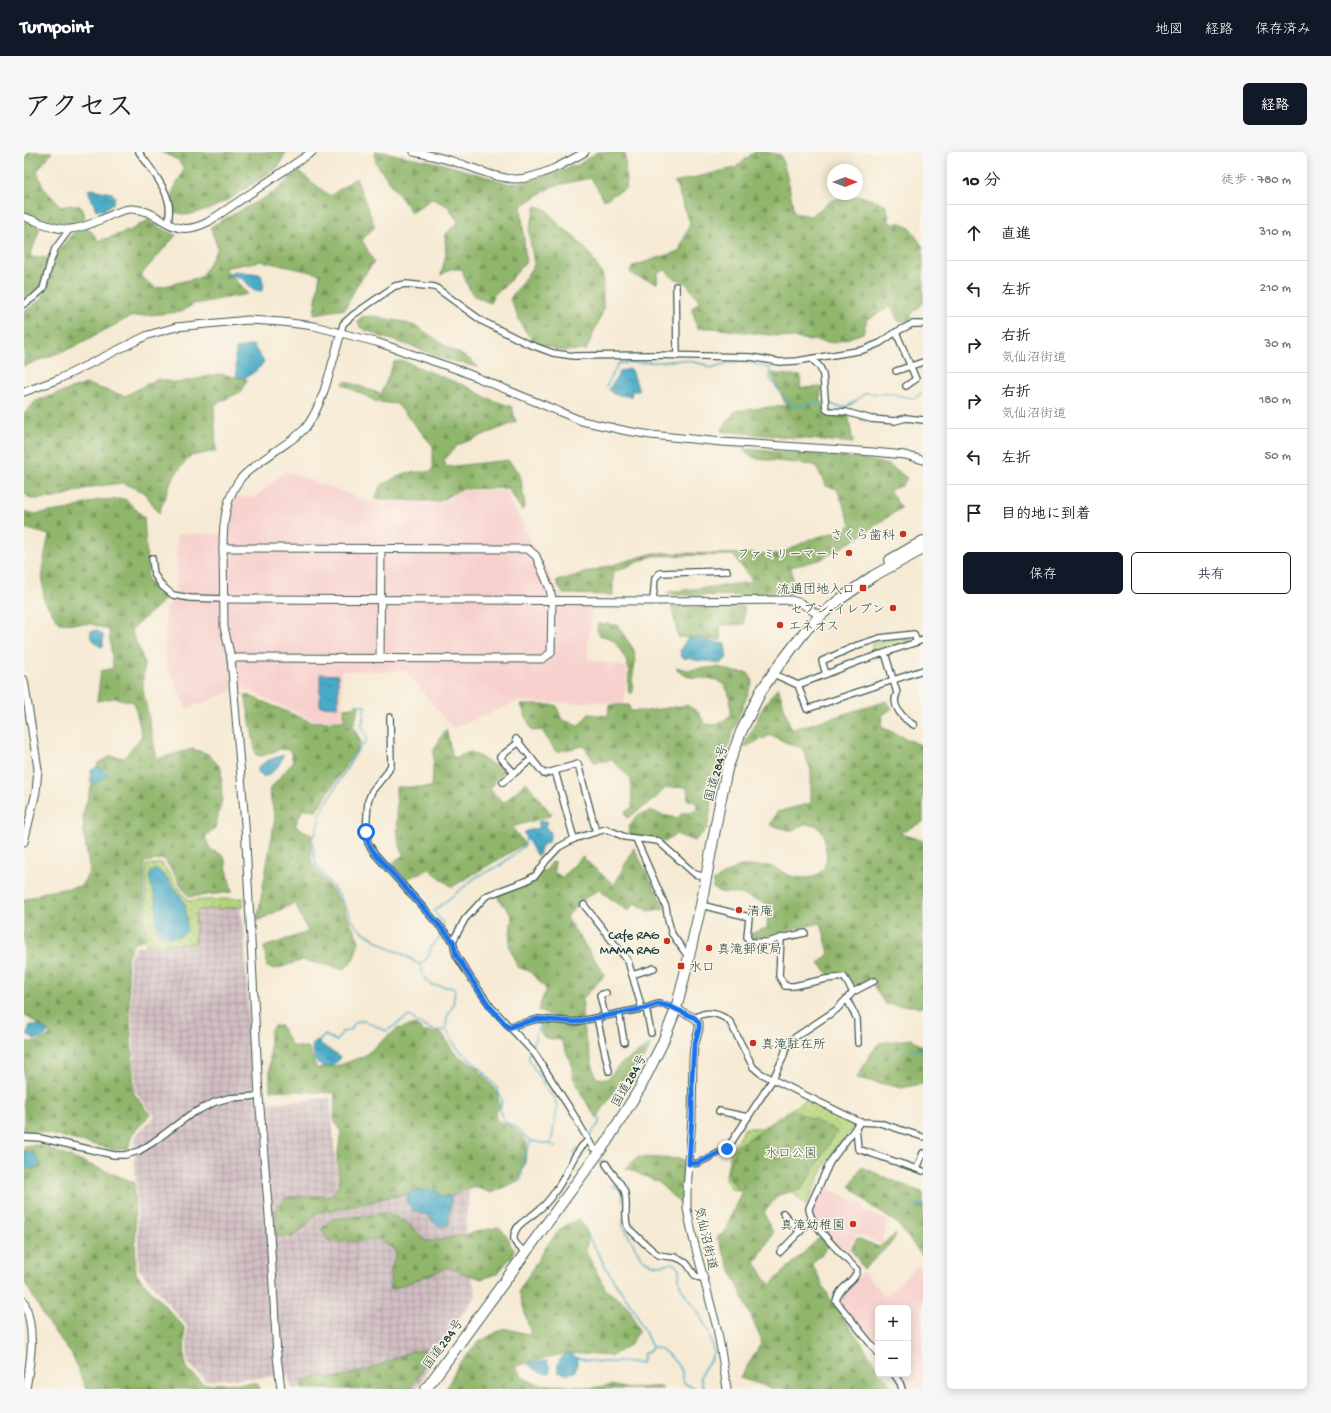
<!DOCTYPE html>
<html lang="ja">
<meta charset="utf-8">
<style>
:root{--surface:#fff;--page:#f6f6f6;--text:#202124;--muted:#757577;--line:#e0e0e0;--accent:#111827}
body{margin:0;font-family:"Gochi Hand","Klee One",sans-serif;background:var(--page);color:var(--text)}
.controls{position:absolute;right:12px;bottom:12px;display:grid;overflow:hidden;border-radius:6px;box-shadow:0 2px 10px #0003}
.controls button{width:36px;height:36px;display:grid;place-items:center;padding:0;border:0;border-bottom:1px solid var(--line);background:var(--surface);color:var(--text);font:20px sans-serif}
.compass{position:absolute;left:803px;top:12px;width:36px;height:36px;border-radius:50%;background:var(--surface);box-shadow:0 2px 10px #0003;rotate:90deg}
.stop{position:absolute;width:12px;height:12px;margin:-9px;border:3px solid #1a73e8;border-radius:50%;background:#fff}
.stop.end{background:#1a73e8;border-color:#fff;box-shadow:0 1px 4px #0008}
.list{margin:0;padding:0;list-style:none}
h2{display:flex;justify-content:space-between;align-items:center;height:52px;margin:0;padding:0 16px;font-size:17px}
h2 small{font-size:13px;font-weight:400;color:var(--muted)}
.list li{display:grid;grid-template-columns:26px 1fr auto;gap:12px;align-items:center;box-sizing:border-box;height:56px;padding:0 16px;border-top:1px solid var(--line)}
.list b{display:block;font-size:15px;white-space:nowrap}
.list p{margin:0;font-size:13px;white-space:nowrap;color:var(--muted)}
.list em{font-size:13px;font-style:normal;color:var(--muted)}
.actions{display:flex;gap:8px;padding:12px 16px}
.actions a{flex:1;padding:9px 0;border:1px solid var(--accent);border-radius:6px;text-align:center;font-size:14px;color:var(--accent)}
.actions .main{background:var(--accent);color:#fff}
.icon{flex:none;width:22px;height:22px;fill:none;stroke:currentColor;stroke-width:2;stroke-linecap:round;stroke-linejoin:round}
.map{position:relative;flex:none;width:899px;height:1237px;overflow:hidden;border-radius:6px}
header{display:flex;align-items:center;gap:24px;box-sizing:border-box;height:56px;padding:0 20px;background:var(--accent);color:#fff}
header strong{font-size:19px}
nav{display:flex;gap:22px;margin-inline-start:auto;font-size:14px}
.intro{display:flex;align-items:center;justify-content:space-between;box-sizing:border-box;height:96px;padding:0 24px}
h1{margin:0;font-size:28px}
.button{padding:10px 18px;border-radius:6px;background:var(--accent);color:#fff;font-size:14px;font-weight:700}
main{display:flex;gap:24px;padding:0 24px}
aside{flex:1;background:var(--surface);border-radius:6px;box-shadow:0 2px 10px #0003}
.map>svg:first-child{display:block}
.built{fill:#f7d0cd}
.industrial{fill:url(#industrial-grid)}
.green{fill:url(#green-dots);stroke:#6a8958}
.forest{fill:url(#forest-firs);stroke:#587a50}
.water{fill:url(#water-ripples);stroke:#34747e}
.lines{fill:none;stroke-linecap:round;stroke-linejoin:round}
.stream{stroke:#48aac7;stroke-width:1.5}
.street-tunnel{stroke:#cbc7b4;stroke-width:5.5;stroke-dasharray:5.5 3;stroke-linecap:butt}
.street-casing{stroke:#3f574c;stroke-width:8}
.secondary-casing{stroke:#3f574c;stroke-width:9}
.highway-casing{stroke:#3f574c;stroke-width:12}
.street{stroke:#fff;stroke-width:5.5}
.secondary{stroke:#fff;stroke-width:7}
.highway{stroke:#fff;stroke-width:10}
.route{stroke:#1a73e8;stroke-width:5}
.poi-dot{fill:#c8321e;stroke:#fbf7ec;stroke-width:1.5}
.labels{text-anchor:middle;stroke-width:3;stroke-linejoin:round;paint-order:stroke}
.poi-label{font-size:13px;fill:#1f3d34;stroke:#fbf7ec;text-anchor:end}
.street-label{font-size:13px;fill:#1f3d34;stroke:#fbf7ec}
.park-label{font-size:13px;fill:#3d5b42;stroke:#fbf7ec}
</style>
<header>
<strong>Turnpoint</strong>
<nav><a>地図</a><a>経路</a><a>保存済み</a></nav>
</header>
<div class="intro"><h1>アクセス</h1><a class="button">経路</a></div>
<main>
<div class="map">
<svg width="899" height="1237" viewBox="0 0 899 1237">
<defs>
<pattern id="industrial-grid" width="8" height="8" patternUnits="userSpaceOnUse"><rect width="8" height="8" fill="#d2bec3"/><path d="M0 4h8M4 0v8" fill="none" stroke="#aa9c9f"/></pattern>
<pattern id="green-dots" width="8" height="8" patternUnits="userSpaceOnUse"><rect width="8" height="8" fill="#b6d57c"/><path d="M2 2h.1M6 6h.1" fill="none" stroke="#93ae66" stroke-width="1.8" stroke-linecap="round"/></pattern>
<pattern id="forest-firs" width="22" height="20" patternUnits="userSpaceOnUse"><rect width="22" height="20" fill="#90b66c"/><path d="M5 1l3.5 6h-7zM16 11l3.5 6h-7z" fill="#75955a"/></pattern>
<pattern id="water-ripples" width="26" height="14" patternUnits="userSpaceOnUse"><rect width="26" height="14" fill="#48aac7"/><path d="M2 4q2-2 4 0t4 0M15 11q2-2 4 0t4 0" fill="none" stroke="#3b8ca2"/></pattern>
</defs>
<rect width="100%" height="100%" fill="#fbf7ec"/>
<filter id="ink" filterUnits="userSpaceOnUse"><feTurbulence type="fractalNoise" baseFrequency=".025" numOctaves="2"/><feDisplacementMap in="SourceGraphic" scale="8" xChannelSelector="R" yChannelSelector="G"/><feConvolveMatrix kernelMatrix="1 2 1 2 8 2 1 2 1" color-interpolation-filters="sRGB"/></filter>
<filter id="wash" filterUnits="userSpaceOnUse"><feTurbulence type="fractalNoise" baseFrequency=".012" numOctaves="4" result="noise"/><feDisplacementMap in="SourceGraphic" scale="16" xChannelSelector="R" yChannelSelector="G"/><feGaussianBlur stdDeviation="0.9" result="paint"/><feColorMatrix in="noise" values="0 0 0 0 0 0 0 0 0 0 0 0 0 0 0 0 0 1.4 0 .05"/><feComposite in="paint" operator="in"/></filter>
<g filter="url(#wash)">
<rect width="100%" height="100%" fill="#f6ead4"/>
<g class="built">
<path d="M261 319 346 350 414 353 437 339H481L535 441 543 452H568L563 506 603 515 600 552 562 549 560 551 493 550 429 576 381 519H317L318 568H288L218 535 163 557 142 513 141 455 152 448 153 382H204L206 365 212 345 230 346Z"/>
<path d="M803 1036 838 1052 839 1059 864 1068 858 1092 832 1082 824 1099 821 1101 788 1064 787 1057 795 1037Z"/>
<path d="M894 1113 899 1120V1237H883L882 1231 876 1222H884V1156H854V1197L816 1149V1142L839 1120 861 1144Z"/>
</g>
<path class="industrial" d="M122 713 162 750 215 747 220 783 228 922 233 952 306 946 314 1037 446 1023 440 1094 452 1143 415 1194 397 1230 392 1237H268L264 1224 181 1228 164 1211 163 1174 115 1117 110 985 131 964 112 941 105 807 112 795 122 793Z"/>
<g class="green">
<path d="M886 487 887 490 851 503 847 492 859 488Z"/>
<path d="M138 711 164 749 219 746V755L176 758 172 761 171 792 122 793V713Z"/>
<path d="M783 947 832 971 803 1009 782 1054 765 1037 727 1036 709 1038 701 1028 707 999 721 976H738Z"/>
</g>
<g class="forest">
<path d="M0 0H28L13 19 19 35 37 55 46 53 56 54 61 65 58 69 44 72 31 71 0 63Z"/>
<path d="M137 0H262L254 15 207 46 186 57 163 63 147 59 149 39 160 18 154 8Z"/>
<path d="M351 0H359L419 12 487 32 514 26 554 13 573 0H601L602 36 580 48 567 26 529 34 497 54 502 110 480 135 471 141 466 151C444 143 445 138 438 117H426L417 123 422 102 421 83 434 70 424 54 408 47 387 60 352 11Z"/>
<path d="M730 0H744L757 3 765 32 770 61 787 64 808 48 836 44 861 52 864 61 865 71H877L886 76 899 95V151L887 163V169H874L867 154 843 168 839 181 811 191 688 176H673L668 156 676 149 661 130 649 126 641 118 634 121 633 131 613 125 606 120 609 114 655 99 666 71 651 30 711 16Z"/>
<path d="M274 19 306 44 332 26 351 75 338 88 350 110 333 133 321 157 290 162 296 122 237 109 200 116 224 142 170 152 156 160 106 165 47 196 0 214V159L18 147 34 99 47 83 56 77 64 76 75 89 107 78 124 68 136 76 152 83 116 124 132 136 177 125 194 96 186 75 251 40Z"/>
<path d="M512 54 522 57 536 74 550 84 566 102 579 124V159L562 198 538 199 510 190 499 176 486 147 510 113 505 80Z"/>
<path d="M0 69 16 75 6 105 24 106 19 129 15 136 0 147Z"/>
<path d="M349 164 379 170 394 175 423 195 447 208 454 215 416 206 388 194 358 185 337 176 333 169 338 165Z"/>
<path d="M379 209 444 235 463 246 488 255 492 270 434 293 420 308 422 315 484 308 496 322 501 353 498 359 484 336 437 337 414 350 351 347 357 333 381 321 409 319V294L373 252 353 250 318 232 321 229 357 242 370 210Z"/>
<path d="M747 221 777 224 776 236 798 235 796 246 802 261H824L829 291 697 279 711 259 762 253Z"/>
<path d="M195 222 223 227 218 239 190 253 192 299 166 304 148 327 135 361 120 340 98 331 67 335 31 346 7 347 0 342V262L12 249 62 232 101 244 133 227 153 231Z"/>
<path d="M720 297 835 306 865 313 883 326 878 334 865 338 877 356 830 388 796 408 767 415 770 434 765 444 643 443 644 440 729 430 709 403 629 404 589 420V443L539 442 532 429 630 401 756 402 784 388 821 377 827 372 813 337 802 334 791 313 734 307 724 303Z"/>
<path d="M101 347 120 365 124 427 142 446 107 478 120 509 119 538 133 607 168 597 184 602 197 616 198 648 191 676 181 685 186 697 200 704 208 740 165 745 140 707 120 710V788L110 790 103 806 110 942 127 962 108 982 104 997 93 998 13 979 0 981V890H13L27 883 0 862V748L21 740 57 734 66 719 60 684 59 662 74 611 87 604 100 606 118 584 110 550 90 546 73 549 77 519 89 516 85 478 68 472 35 471 20 448 18 416 25 383 0 376V359L12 362 46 357 73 348Z"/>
<path d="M648 455H720V472L696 473 697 488 654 485Z"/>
<path d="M574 472H582L593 473 610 498 611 511 608 529 609 540 607 542 604 539 605 517 601 506 591 490 586 486 575 483 573 477Z"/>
<path d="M652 515 663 518 694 515 711 520 724 521 729 529 713 569 700 605 690 639 683 677 670 689 652 682 641 690 606 683 605 674 615 662 629 659 637 663 654 666 658 661 669 660 674 656 671 650 664 648 663 635 641 636 632 646 603 666 601 660 608 655 607 627 588 608 571 611 560 594 532 600 518 578 508 579 497 553H532L538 568 555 573 565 562 584 564 585 553H605L606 559H623L663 553 674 560 681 572 693 573 707 563C708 504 667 541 652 515Z"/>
<path d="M754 535 767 578 863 549 868 557 858 563 857 575 899 594V670L875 681 899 689V855L861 852 848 831 832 834 822 823 806 824 795 811 805 801 797 771 723 788 728 781 743 776 744 752 716 742 697 740 689 736 690 729 715 714H746L769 725 778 726 790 725 800 717 803 705 800 682 792 673 781 672 769 679 746 673 753 660 787 651V618L778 596 765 592 747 583 719 596 738 557Z"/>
<path d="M221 542 287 570 320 569V556L335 554 329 574 337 590 293 658 279 657 271 674 287 682V709L318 752 335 789 330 806 321 817 278 808 252 817 243 815 240 795 284 780 271 751 233 769 251 666 245 638 269 610 266 598 256 597 238 604 232 603Z"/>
<path d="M422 577 429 606 447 600 480 619 466 637 480 651 502 630 528 663 488 675 500 692 428 735 405 717 383 727 368 712 379 703 374 687 372 635H408L410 597Z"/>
<path d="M610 696 641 756 625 759 611 751 604 759 575 738 564 744 542 765 581 823 559 846 558 872 572 926 584 927 594 914 627 892 622 903 590 939 573 966 566 957 549 925V915L537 888 521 886 516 880V873L531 865 514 859 522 837 507 820 493 815 485 793 488 764 473 744 518 719 523 718 526 711 531 709 530 720 538 725 558 705 590 733Z"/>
<path d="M391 872 400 880 418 881 430 901 453 915 474 942 475 955 471 962 473 969C490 974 492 977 503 991L501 1011 494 1029 467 1041 451 1035 422 1046 382 1042 370 1044 321 1056 301 1059 292 1061 281 1075 267 1085 253 1084 252 1055 261 1046 308 1043 315 1033 313 1006 317 980 310 968 311 941 246 938V879L250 874H257L268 894 285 896 293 917 316 913 340 904 373 877Z"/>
<path d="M888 887 899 895V933L896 932 878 936 833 926 845 904 855 891Z"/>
<path d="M769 958 813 979 778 1037 754 1043 740 1061 749 1081 731 1111 746 1133 797 1084 805 1094 788 1112 805 1145 854 1215V1222H859L870 1237H751L716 1226 738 1190 693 1085 701 1080 708 1061 717 1041 705 1025 704 1017 712 995Z"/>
<path d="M15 993 110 1030 112 1122 160 1175 161 1214 179 1232 233 1231 236 1237H62L48 1203 25 1173 0 1129V994Z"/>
<path d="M614 1005 659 1007 661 1056 634 1030 602 1016Z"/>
<path d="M837 1015 899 1041V1105L873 1071 847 1054 826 1034Z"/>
<path d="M363 1061 385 1072 402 1089 416 1088 475 1075 485 1087 486 1093 490 1098 488 1104 473 1122 458 1127 423 1116 366 1138 367 1117 373 1099 355 1087 341 1089 305 1090 298 1077 308 1067Z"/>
<path d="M555 1066 564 1082 562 1100 582 1138 600 1151 606 1157 615 1179 607 1192 588 1204 543 1201 491 1214 498 1225 513 1232 567 1236 588 1233 604 1237 637 1234 639 1237H422L434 1213 453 1191 480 1176 507 1183 495 1139 521 1096 536 1077Z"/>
<path d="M872 1082 869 1089 840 1117 827 1097 833 1086 855 1095Z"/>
<path d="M407 1198 392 1229 385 1237H279V1230L293 1223 314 1226 347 1217 387 1199Z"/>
</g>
<g class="water">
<path d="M68 37 88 41 91 45 89 52 79 58H72L64 38Z"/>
<path d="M210 119 237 122 240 135 238 139 229 138C219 126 217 124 201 123Z"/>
<path d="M229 193 240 210C232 220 225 226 213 226L211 205 212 197Z"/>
<path d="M605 217 608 218 615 239H608L607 245 589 242 585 237 597 219Z"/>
<path d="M74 478 79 483V494L76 495 66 485 67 479Z"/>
<path d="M674 485 681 488 701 492 703 506 696 512C686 507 675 511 665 506L662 507 657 504 656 498 663 487Z"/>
<path d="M296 522 314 523V555L296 554Z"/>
<path d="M259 603C257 613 249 622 239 625L234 621V615L245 608Z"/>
<path d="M74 614 84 623 70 633 66 628 67 618Z"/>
<path d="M515 669H523L524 670 522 674 527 681 525 689 518 694 515 703H512L500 681 503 679 514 676Z"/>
<path d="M132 717C139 719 159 745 161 753 163 761 163 771 163 778 160 787 139 788 133 781L132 751 125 724 127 720Z"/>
<path d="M6 873 18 875 25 880 18 886 10 888 3 882Z"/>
<path d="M292 889 294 890 317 906 309 913 298 915 291 908 288 894Z"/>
<path d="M0 1000H9L17 1013 10 1017 0 1016Z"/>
<path d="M397 1038 412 1039 415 1041V1044L427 1045 425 1073 417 1075 410 1071 405 1064 388 1058 382 1047 386 1040Z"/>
<path d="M547 1202 554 1206 551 1220 543 1222 534 1220C532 1213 535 1208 540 1203Z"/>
<path d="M523 1209 526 1217V1220L523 1222C516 1220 507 1218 504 1211Z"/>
</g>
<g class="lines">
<g class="stream">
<path d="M582 235 594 212 597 211 637 210 658 208 679 212 687 216C710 207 723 210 746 216 746 219 745 223 746 226 747 228 766 253 768 254L804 250 814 255H822L832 249 841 241 869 242 888 246H891L899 240"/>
<path d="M331 552 341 554 338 574 343 585 342 591 335 596 297 660 292 681 288 686 291 710 318 748 333 776 366 797 377 801 396 813 401 827 407 833 431 836 429 853 423 865 422 877 432 895 458 918 473 936 478 948 476 958 478 966 482 970 490 974 495 977 500 984 507 989"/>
<path d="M419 775 420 773 410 759 452 725 477 713 501 693 502 684"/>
<path d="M396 813 405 804 407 795 417 784 418 781"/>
<path d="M294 890 301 883 306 886 313 889 318 880 327 878 331 870C344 866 352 876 363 879 372 873 376 868 386 864 396 873 408 882 422 877"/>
<path d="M508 896 514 875 520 869"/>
<path d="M885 896 899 900"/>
<path d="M506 899 505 902V908L527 943 531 946 533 957 527 992"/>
<path d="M564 985 575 972 576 965"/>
<path d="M550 1001 553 996"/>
<path d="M497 1028C498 1015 501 1001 507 989L527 992 532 996"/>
<path d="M588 1033 597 1038 599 1050"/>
<path d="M886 1052 899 1053"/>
<path d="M599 1068V1074L618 1107C629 1114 637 1114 649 1111 662 1119 650 1124 658 1137 660 1142 664 1145 667 1150 676 1162 689 1185 689 1201 688 1210 677 1216 677 1225 676 1229 679 1233 680 1237"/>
<path d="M561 1079 591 1131 611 1158 617 1172 628 1195"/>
<path d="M554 1206C574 1213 597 1208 618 1211L620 1201 625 1200 628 1195C642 1197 651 1209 658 1219 657 1233 661 1231 672 1237"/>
</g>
</g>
</g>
<g filter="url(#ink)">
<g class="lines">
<path class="street-tunnel" d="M573 1001 582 1012"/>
<g class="street-casing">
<g id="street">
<path d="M115 0C124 13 143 36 145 53 146 59 145 66 144 72"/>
<path d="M652 134 653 204"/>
<path d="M0 152 9 146 19 137 26 111 31 97 45 78"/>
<path d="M872 180 892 227 882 234"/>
<path d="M317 181 319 172 329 163 371 134 382 132 411 135 458 169 502 191 529 201 550 204 628 203 727 205 756 210 773 209 839 198 856 191 872 180 888 172H899"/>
<path d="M789 208 796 215 799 223 802 257 805 259 822 260 847 267 871 269 882 266 899 268"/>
<path d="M872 219 899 210"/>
<path d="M128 406 130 422 138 434 149 443 166 446 200 447"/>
<path d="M629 449 631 426 636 421 703 419"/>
<path d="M861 501 873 541C866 554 880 567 890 573"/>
<path d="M750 520 754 524 774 533 836 509 899 488"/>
<path d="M802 522 798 509 834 493 856 486 890 482 893 490"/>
<path d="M774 533 783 557 899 518"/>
<path d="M366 565 367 613 362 622 348 639 344 649 342 680 344 691 351 702 429 789"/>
<path d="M492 587 520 622 554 612 572 680"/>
<path d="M531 619 550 687"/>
<path d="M490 621 476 605 495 590"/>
<path d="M479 630 508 607"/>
<path d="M612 687 642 755 644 768 648 782 665 806"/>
<path d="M560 753 604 809 618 857"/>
<path d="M677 753 725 765 723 785 726 790H744L757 786 755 824 761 834H770L802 827 820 825 829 840"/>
<path d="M757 786 781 781"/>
<path d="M608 823 630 816"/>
<path d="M823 847 833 867 834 891"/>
<path d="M622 856 627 881"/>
<path d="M595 861 600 890"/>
<path d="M581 864 576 843 582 841"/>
<path d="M573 866 585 919"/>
<path d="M671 866C683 858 696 861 706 870L729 915 736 921 836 970 806 1010 785 1056C784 1071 822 1106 833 1118 832 1130 815 1134 812 1149L854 1201"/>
<path d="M485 875 491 873 514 867 551 870 622 856 634 852 645 854 652 857"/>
<path d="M695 959 724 965"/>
<path d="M836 970 856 971 899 985"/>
<path d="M832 975 834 997 899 1019"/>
<path d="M0 985 16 986 90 1003H101L115 999 128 991 167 962 191 950 205 946 235 944"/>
<path d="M569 996 548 960 511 902 467 855 446 825 432 803 429 789 441 767 462 744 502 729 512 723 522 709 535 695 550 687 572 680 582 677 601 685 634 689 671 722 682 725"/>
<path d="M582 1012C587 1021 596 1029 600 1038 605 1050 599 1064 604 1076 610 1081 630 1101 635 1103 646 1106 651 1102 662 1111 669 1117 668 1127 680 1126"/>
<path d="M665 1012 674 1011 703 997 749 927 759 906 763 893 767 888 812 858 829 840 850 829"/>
<path d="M893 1017 899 1001"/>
<path d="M759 1061 776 1080"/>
<path d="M501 1100C494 1094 487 1090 491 1080 494 1071 504 1067 511 1061 519 1055 527 1046 532 1038 544 1022 548 1002 564 988"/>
<path d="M756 1100 788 1067"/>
<path d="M870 1222 876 1231 878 1237"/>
</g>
</g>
<g class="secondary-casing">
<g id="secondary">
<path d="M390 0C405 3 420 6 434 11 454 17 472 27 493 27 515 26 542 11 561 0"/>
<path d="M0 65C13 69 34 79 47 77 56 76 67 72 76 68 86 64 96 57 107 57 139 57 145 90 184 70L288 0"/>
<path d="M0 240 35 227 124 183 152 175 224 168 258 170 290 174 352 190 435 218 558 269 603 279 627 283 698 290 849 300 881 303 899 308"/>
<path d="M199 396 504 397 512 404 526 437 528 448 527 501 518 507 207 506 200 475Z"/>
<path d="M199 396C199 372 201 346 217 326 226 316 239 308 250 300 261 292 274 285 282 275 300 252 308 210 317 181"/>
<path d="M200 447 629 449 766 448 777 451 796 464"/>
<path d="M207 506 221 672 235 944 245 1064 253 1204 257 1237"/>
<path d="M356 506 357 397"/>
<path d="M0 528 14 617 12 640 0 690"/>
<path d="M652 857 671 866 675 871V877L670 895 669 907 668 964 663 1040V1057L669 1086 693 1176 697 1198 703 1237"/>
<path d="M0 1149C12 1180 7 1205 2 1237"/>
</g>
</g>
<g class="highway-casing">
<g id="highway">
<path d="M866 408 899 389"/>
<path d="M402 1237 583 989 616 936 638 892 652 857 659 830 677 753 695 656 703 617 717 580 737 539 750 520 782 478 796 464 815 448 849 424 899 397"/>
</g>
</g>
<use href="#street" class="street"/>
<use href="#secondary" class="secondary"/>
<use href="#highway" class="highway"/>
</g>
</g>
<g class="lines" filter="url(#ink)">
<path class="route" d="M342 680 344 691 351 702 429 789 432 803 446 825 466 855 485 876 491 873 514 867 551 870 622 856 634 852 645 854 671 866 675 871V877L670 895 668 926V964L665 1012 674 1011 703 997"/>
</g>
<g class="poi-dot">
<circle cx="879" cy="382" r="4"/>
<circle cx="825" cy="401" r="4"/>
<rect x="835" y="432" width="8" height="8" rx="2"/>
<circle cx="869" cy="456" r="4"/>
<circle cx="756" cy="473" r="4"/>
<circle cx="715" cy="758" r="4"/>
<circle cx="643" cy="789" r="4"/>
<circle cx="685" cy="796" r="4"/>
<rect x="653" y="810" width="8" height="8" rx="2"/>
<circle cx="729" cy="891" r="4"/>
<circle cx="829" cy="1072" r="4"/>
</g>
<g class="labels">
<g class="poi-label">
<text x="871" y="387">さくら歯科</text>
<text x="817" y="406">ファミリーマート</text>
<text x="831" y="441">流通団地入口</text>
<text x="861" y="461">セブン-イレブン</text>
<text x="764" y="478" text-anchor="start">エネオス</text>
<text x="723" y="763" text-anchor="start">清庵</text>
<text x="635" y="787">Cafe RAG<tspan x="635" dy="15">MAMA RAG</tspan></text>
<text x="693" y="801" text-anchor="start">真滝郵便局</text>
<text x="665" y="819" text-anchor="start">水口</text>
<text x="737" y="896" text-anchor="start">真滝駐在所</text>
<text x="821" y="1077">真滝幼稚園</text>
</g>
<g class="street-label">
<text transform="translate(691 621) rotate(-75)" y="5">国道284号</text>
<text transform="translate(604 928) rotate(-61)" y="5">国道284号</text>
<text transform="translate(683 1086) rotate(77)" y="5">気仙沼街道</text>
<text transform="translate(418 1191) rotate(-54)" y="5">国道284号</text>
</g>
<g class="park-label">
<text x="767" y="1005">水口公園</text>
</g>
</g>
</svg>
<div class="controls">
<button>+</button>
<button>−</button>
</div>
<svg class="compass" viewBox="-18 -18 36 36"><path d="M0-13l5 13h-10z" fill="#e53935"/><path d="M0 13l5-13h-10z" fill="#757577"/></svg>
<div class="stop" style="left:342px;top:680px"></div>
<div class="stop end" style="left:703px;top:997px"></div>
</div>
<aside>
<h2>10 分<small>徒歩 · 780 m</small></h2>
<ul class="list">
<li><svg class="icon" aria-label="ahead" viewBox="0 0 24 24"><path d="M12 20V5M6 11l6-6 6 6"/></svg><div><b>直進</b></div><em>310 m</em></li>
<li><svg class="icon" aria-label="left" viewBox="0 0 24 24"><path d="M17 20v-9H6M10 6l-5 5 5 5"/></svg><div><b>左折</b></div><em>210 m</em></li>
<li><svg class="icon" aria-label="right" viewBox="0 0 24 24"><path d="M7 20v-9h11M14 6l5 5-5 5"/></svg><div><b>右折</b><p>気仙沼街道</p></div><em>30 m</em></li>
<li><svg class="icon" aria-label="right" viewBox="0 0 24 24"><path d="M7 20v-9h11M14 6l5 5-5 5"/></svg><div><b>右折</b><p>気仙沼街道</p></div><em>180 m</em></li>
<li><svg class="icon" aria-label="left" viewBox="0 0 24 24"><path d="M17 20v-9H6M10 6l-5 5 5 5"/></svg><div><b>左折</b></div><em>50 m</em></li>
<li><svg class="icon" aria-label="arrive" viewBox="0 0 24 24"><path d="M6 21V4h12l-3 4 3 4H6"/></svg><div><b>目的地に到着</b></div></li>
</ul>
<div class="actions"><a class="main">保存</a><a>共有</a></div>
</aside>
</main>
